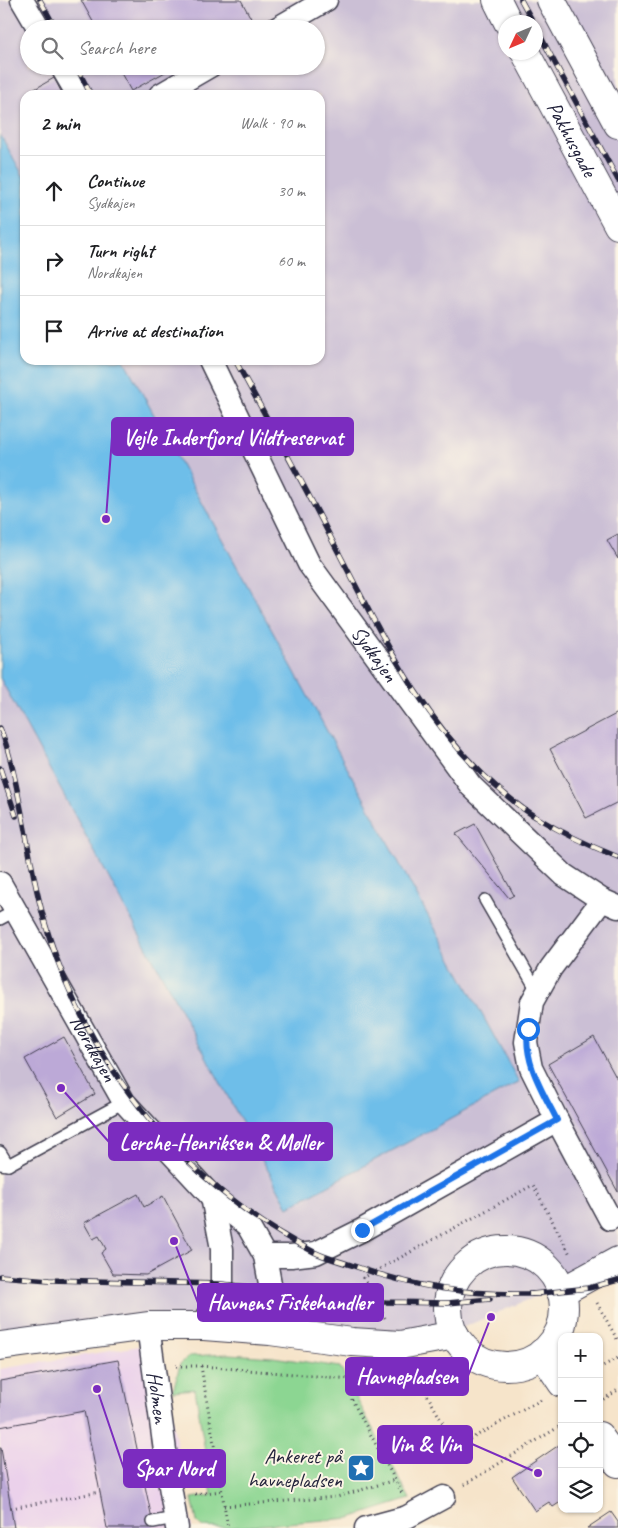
<!DOCTYPE html>
<meta charset="utf-8">
<style>
:root{--surface:#fff;--page:#f6f6f6;--text:#202124;--muted:#757577;--line:#e0e0e0}
body{margin:0;font-family:Caveat,sans-serif;background:var(--page);color:var(--text)}
.controls{position:absolute;right:15px;bottom:15px;display:grid;overflow:hidden;border-radius:10px;box-shadow:0 1px 4px #0004}
.controls button{width:45px;height:45px;display:grid;place-items:center;padding:0;border:0;border-bottom:1px solid var(--line);background:var(--surface);color:var(--text);font:25px sans-serif}
.compass{position:absolute;left:498px;top:15px;width:45px;height:45px;border-radius:50%;background:var(--surface);box-shadow:0 1px 4px #0004;rotate:226deg}
.stop{position:absolute;width:15px;height:15px;margin:-11px;border:4px solid #1a73e8;border-radius:50%;background:#fff}
.stop.end{background:#1a73e8;border-color:#fff;box-shadow:0 1px 5px #0008}
.list{margin:0;padding:0;list-style:none}
h2{display:flex;justify-content:space-between;align-items:center;height:65px;margin:0;padding:0 20px;font-size:21px}
h2 small{font-size:16px;font-weight:400;color:var(--muted)}
.list li{display:grid;grid-template-columns:32px 1fr auto;gap:15px;align-items:center;box-sizing:border-box;height:70px;padding:0 20px;border-top:1px solid var(--line)}
.list b{display:block;font-size:19px;white-space:nowrap}
.list p{margin:0;font-size:16px;white-space:nowrap;color:var(--muted)}
.list em{font-size:16px;font-style:normal;color:var(--muted)}
.icon{flex:none;width:28px;height:28px;fill:none;stroke:currentColor;stroke-width:2;stroke-linecap:round;stroke-linejoin:round}
.map{position:relative;flex:none;width:618px;height:1528px;overflow:hidden}
.search{position:absolute;background:var(--surface);box-shadow:0 1px 4px #0004;left:20px;top:20px;width:305px;height:55px;display:flex;align-items:center;gap:12px;box-sizing:border-box;padding:0 18px;border-radius:28px;color:var(--muted);font-size:19px}
.panel{position:absolute;background:var(--surface);box-shadow:0 1px 4px #0004;left:20px;top:90px;width:305px;height:275px;border-radius:15px}
.map>svg:first-child{display:block}
.built{fill:#ebd1eb}
.industrial{fill:#cbbfd5;fill-rule:evenodd}
.green{fill:#8cd692;stroke:#577c66}
.water{fill:#6ebee9;stroke:#487092}
.building{fill:#bca9d7}
.lines{fill:none;stroke-linecap:round;stroke-linejoin:round}
.service-casing{stroke:#423f50;stroke-width:14}
.minor-casing{stroke:#423f50;stroke-width:25}
.tertiary-casing{stroke:#423f50;stroke-width:30}
.secondary-casing{stroke:#423f50;stroke-width:30}
.path{stroke:#423f50;stroke-width:3;stroke-dasharray:1 4;stroke-linecap:butt}
.service{stroke:#fff;stroke-width:11}
.minor{stroke:#fff;stroke-width:22}
.tertiary{stroke:#fff;stroke-width:28}
.secondary{stroke:#fff;stroke-width:28}
.rail-casing{stroke:#22223b;stroke-width:5.5}
.rail{stroke:#fcf5e5;stroke-width:4;stroke-dasharray:11;stroke-linecap:butt}
.route{stroke:#1a73e8;stroke-width:6}
.labels{text-anchor:middle;stroke-width:4;stroke-linejoin:round;paint-order:stroke}
.street-label{font-size:21px;fill:#22223b;stroke:#fcf5e5}
.poi-label{font-size:21px;fill:#22223b;stroke:#fcf5e5;text-anchor:end}
.leader{fill:none;stroke:#7b2cbf;stroke-width:2}
.callout-dot{fill:#7b2cbf;stroke:#fcf5e5;stroke-width:2}
.callout{fill:#7b2cbf;stroke:#7b2cbf;stroke-width:2}
.callout-label{font-size:22px;text-anchor:middle;font-weight:bold;fill:#fff}
</style>
<div class="map">
<svg width="618" height="1528" viewBox="0 0 618 1528">
<rect width="100%" height="100%" fill="#fcf5e5"/>
<filter id="ink" filterUnits="userSpaceOnUse"><feTurbulence type="fractalNoise" baseFrequency=".02" numOctaves="2"/><feDisplacementMap in="SourceGraphic" scale="10" xChannelSelector="R" yChannelSelector="G"/><feConvolveMatrix kernelMatrix="1 2 1 2 8 2 1 2 1" color-interpolation-filters="sRGB"/></filter>
<filter id="wash" filterUnits="userSpaceOnUse"><feTurbulence type="fractalNoise" baseFrequency=".0096" numOctaves="4" result="noise"/><feDisplacementMap in="SourceGraphic" scale="20" xChannelSelector="R" yChannelSelector="G"/><feGaussianBlur stdDeviation="1.12" result="paint"/><feColorMatrix in="noise" values="0 0 0 0 0 0 0 0 0 0 0 0 0 0 0 0 0 1.4 0 .05"/><feComposite in="paint" operator="in"/></filter>
<g filter="url(#wash)">
<rect width="100%" height="100%" fill="#f6e4ca"/>
<path class="built" d="M158 1343 192 1528H0V1369Z"/>
<path class="industrial" d="M0 0H618V1259L612 1264 452 1332 134 1330 0 1347ZM506 22H536V52H506ZM29 29H316V66H29ZM25 95H320V360H25Z"/>
<path class="green" d="M228 1354 273 1357 340 1367 410 1499 350 1518 226 1528 203 1527 197 1522 192 1498 212 1495 195 1389 173 1391 180 1364 190 1356Z"/>
<path class="water" d="M0 134 25 179V360H124L519 1082 288 1207 0 678Z"/>
<g id="blocks">
<g class="building">
<path d="M81 0H241L254 24 245 29H97Z"/>
<path d="M117 66H176L131 91Z"/>
<path d="M54 78 63 95H36L33 90Z"/>
<path d="M618 534V559L607 540Z"/>
<path d="M618 713V802L586 818 550 749Z"/>
<path d="M475 824 514 895 509 898 456 834Z"/>
<path d="M64 1037 95 1094 57 1117 25 1059Z"/>
<path d="M594 1037 618 1081V1192L548 1064Z"/>
<path d="M138 1194 144 1207 163 1196 192 1250 146 1275 113 1274 101 1253 106 1249 99 1236 93 1239 84 1223Z"/>
<path d="M118 1360 154 1528H107L84 1411 0 1427V1381Z"/>
<path d="M562 1443V1501L553 1507 549 1502 535 1511 512 1477Z"/>
<path d="M0 1448H1L14 1528H0Z"/>
<path d="M611 1512 618 1522V1528H587Z"/>
</g>
</g>
</g>
<g filter="url(#ink)">
<use href="#blocks" fill-opacity="0" stroke="#423f50" stroke-width="1"/>
<g class="lines">
<g class="service-casing">
<g id="service">
<path d="M485 900 538 992"/>
<path d="M0 919 15 911"/>
<path d="M0 1152 8 1165"/>
<path d="M0 1164 8 1165 124 1102"/>
<path d="M153 1522 175 1518"/>
</g>
</g>
<g class="minor-casing">
<g id="minor">
<path d="M22 0 39 29"/>
<path d="M276 29 326 0"/>
<path d="M61 66 78 95"/>
<path d="M160 95 210 66"/>
<path id="s1" d="M210 360 309 564 471 786 564 875 602 900 618 907"/>
<path id="s2" d="M0 883 124 1102 212 1197 248 1226 265 1256 271 1289 270 1331"/>
<path d="M602 900 551 968 532 1002 526 1042 531 1068 557 1120 610 1219"/>
<path d="M265 1256H291L316 1253 362 1230 557 1120"/>
<path id="s3" d="M148 1326 169 1480 177 1528"/>
<path d="M204 1326 222 1284V1249L212 1197"/>
<path d="M366 1528 407 1517 444 1497"/>
</g>
</g>
<g class="tertiary-casing">
<g id="tertiary">
<path d="M497 0 508 22"/>
<path d="M551 0 618 124"/>
<path id="s4" d="M525 52 618 225"/>
<path d="M542 1353 562 1383"/>
<path d="M599 1436 618 1463"/>
</g>
</g>
<g class="secondary-casing">
<g id="secondary">
<circle cx="506" cy="1308" r="58"/>
<path d="M561 1292 618 1261"/>
<path d="M0 1346 148 1326H204L270 1331 352 1342 400 1345 455 1335"/>
</g>
</g>
<g class="path">
<path d="M597 1303 618 1341"/>
<path d="M385 1318 363 1278 533 1185 571 1256"/>
<path d="M176 1366H201L351 1379 418 1377"/>
<path d="M201 1366 228 1528"/>
<path d="M599 1368 618 1358"/>
<path d="M351 1369 352 1400 402 1493"/>
<path d="M413 1369 456 1447 541 1400"/>
<path d="M599 1402 618 1390"/>
<path d="M464 1485 562 1425"/>
<path d="M195 1494 222 1491"/>
<path d="M224 1506 337 1497 395 1480"/>
<path d="M11 1508 100 1492"/>
</g>
<use href="#service" class="service"/>
<use href="#minor" class="minor"/>
<use href="#tertiary" class="tertiary"/>
<use href="#secondary" class="secondary"/>
<g class="rail-casing">
<g id="rail">
<path d="M40 0 56 29"/>
<path d="M521 0 533 22"/>
<path d="M536 28 618 180"/>
<path d="M76 66 91 95"/>
<path d="M235 360C268 420 301 479 332 540 379 629 421 723 500 790 511 799 523 810 536 817 562 833 590 846 618 857"/>
<path d="M0 728C10 752 15 779 20 804 29 848 35 893 49 936 91 1069 189 1189 314 1252 326 1258 339 1261 351 1265 418 1289 468 1295 539 1294"/>
<path d="M0 768 16 816"/>
<path d="M0 1276 49 1280 222 1284 385 1302 448 1303 490 1299"/>
<path d="M532 1294 589 1288 618 1280"/>
</g>
</g>
<use href="#rail" class="rail"/>
</g>
</g>
<g class="lines" filter="url(#ink)">
<path class="route" d="M362 1230 557 1120C543 1092 523 1062 528 1029"/>
</g>
<defs>
<g id="sight-square" transform="scale(1.4375)"><rect x="-9" y="-9" width="18" height="18" rx="4" fill="#1f6fb2" stroke="#fcf5e5"/><path d="M0-6L1.8-2.2L6-1.7L2.9 1.2L3.7 5.4L0 3.3L-3.7 5.4L-2.9 1.2L-6-1.7L-1.8-2.2Z" fill="#fff"/></g>
</defs>
<g fill-rule="evenodd">
<use href="#sight-square" x="361" y="1468"/>
</g>
<g class="labels">
<g class="street-label">
<text dy="7" stroke="none"><textPath href="#s4" startOffset="99">Pakhusgade</textPath></text>
<text dy="7" stroke="none"><textPath href="#s1" startOffset="338">Sydkajen</textPath></text>
<text dy="7" stroke="none"><textPath href="#s2" startOffset="190">Nordkajen</textPath></text>
<text dy="7" stroke="none"><textPath href="#s3" startOffset="72">Holmen</textPath></text>
</g>
<g class="poi-label">
<text x="342" y="1463">Ankeret på<tspan x="342" dy="24">havnepladsen</tspan></text>
</g>
</g>
<path class="leader" d="M106 519L112 437M61 1088L109 1142M174 1241L198 1303M491 1317L468 1376M538 1473L472 1444M97 1389L124 1469"/>
<g class="callout-dot">
<circle cx="106" cy="519" r="5"/>
<circle cx="61" cy="1088" r="5"/>
<circle cx="174" cy="1241" r="5"/>
<circle cx="491" cy="1317" r="5"/>
<circle cx="538" cy="1473" r="5"/>
<circle cx="97" cy="1389" r="5"/>
</g>
<g class="callout">
<rect x="112" y="418" width="241" height="37" rx="5"/>
<rect x="109" y="1123" width="223" height="37" rx="5"/>
<rect x="198" y="1284" width="185" height="37" rx="5"/>
<rect x="346" y="1358" width="122" height="37" rx="5"/>
<rect x="378" y="1426" width="94" height="37" rx="5"/>
<rect x="124" y="1450" width="101" height="37" rx="5"/>
</g>
<g class="callout-label">
<text x="233" y="445">Vejle Inderfjord Vildtreservat</text>
<text x="221" y="1150">Lerche-Henriksen &amp; Møller</text>
<text x="290" y="1310">Havnens Fiskehandler</text>
<text x="407" y="1384">Havnepladsen</text>
<text x="425" y="1452">Vin &amp; Vin</text>
<text x="174" y="1476">Spar Nord</text>
</g>
</svg>
<div class="controls">
<button>+</button>
<button>−</button>
<button><svg class="icon" aria-label="locate" viewBox="0 0 24 24"><circle cx="12" cy="12" r="6"/><path d="M12 2v4M12 18v4M2 12h4M18 12h4"/></svg></button>
<button><svg class="icon" aria-label="layers" viewBox="0 0 24 24"><path d="M12 4l9 5-9 5-9-5zM3 14l9 5 9-5"/></svg></button>
</div>
<svg class="compass" viewBox="-18 -18 36 36"><path d="M0-13l5 13h-10z" fill="#e53935"/><path d="M0 13l5-13h-10z" fill="#757577"/></svg>
<div class="stop" style="left:528px;top:1029px"></div>
<div class="stop end" style="left:362px;top:1230px"></div>
<div class="search"><svg class="icon" aria-label="search" viewBox="0 0 24 24"><circle cx="10" cy="10" r="6"/><path d="M15 15l6 6"/></svg>Search here</div>
<section class="panel">
<h2>2 min<small>Walk · 90 m</small></h2>
<ul class="list">
<li><svg class="icon" aria-label="ahead" viewBox="0 0 24 24"><path d="M12 20V5M6 11l6-6 6 6"/></svg><div><b>Continue</b><p>Sydkajen</p></div><em>30 m</em></li>
<li><svg class="icon" aria-label="right" viewBox="0 0 24 24"><path d="M7 20v-9h11M14 6l5 5-5 5"/></svg><div><b>Turn right</b><p>Nordkajen</p></div><em>60 m</em></li>
<li><svg class="icon" aria-label="arrive" viewBox="0 0 24 24"><path d="M6 21V4h12l-3 4 3 4H6"/></svg><div><b>Arrive at destination</b></div></li>
</ul>
</section>
</div>
